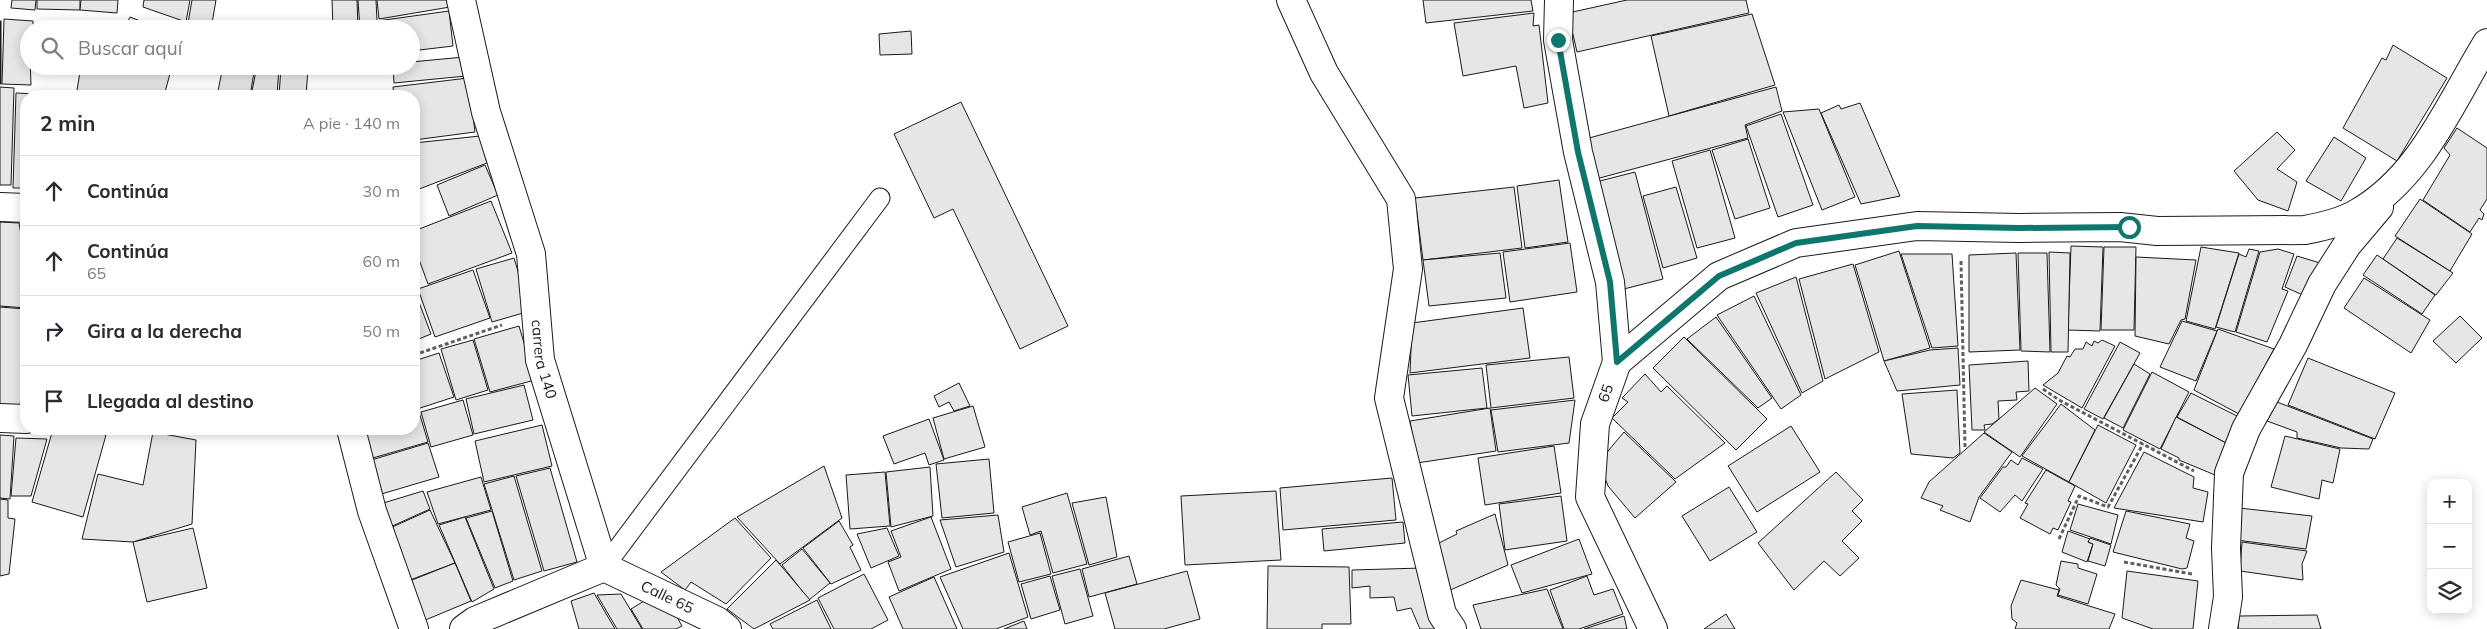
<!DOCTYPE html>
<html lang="es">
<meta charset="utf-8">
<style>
:root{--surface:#fff;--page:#f2f2f3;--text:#2b2b33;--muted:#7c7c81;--line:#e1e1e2}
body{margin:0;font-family:Mulish,sans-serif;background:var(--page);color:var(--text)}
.controls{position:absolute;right:15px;bottom:15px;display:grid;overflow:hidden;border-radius:10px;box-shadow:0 2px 12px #0003}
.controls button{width:45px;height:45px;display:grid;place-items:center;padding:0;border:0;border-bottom:1px solid var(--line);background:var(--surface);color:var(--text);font:25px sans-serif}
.stop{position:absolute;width:15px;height:15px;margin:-11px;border:4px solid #0f766e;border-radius:50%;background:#fff}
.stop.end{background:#0f766e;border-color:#fff;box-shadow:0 1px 5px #0008}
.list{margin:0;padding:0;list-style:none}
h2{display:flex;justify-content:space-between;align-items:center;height:65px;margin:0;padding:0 20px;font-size:21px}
h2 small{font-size:16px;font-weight:400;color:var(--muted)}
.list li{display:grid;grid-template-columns:32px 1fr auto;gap:15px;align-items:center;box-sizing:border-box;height:70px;padding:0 20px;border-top:1px solid var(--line)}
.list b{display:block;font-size:19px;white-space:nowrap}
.list p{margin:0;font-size:16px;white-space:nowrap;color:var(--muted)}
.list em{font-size:16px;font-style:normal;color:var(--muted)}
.icon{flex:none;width:28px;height:28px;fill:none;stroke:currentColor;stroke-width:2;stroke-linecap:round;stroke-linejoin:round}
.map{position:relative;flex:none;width:2487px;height:629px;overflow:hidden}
.search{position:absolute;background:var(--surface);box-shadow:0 2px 12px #0003;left:20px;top:20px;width:400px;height:55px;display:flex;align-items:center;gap:12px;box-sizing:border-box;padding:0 18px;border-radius:28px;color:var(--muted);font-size:19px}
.panel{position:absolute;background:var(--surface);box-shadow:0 2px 12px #0003;left:20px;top:90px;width:400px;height:345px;border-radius:20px}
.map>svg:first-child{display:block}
.building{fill:#e6e6e6;stroke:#1a1a1a}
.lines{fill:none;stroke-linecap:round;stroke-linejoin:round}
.service-casing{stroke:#1a1a1a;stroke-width:21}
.minor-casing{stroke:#1a1a1a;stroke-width:30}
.path{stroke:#5f5f5f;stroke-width:3;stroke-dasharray:4 2.5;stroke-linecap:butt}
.service{stroke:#fff;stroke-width:19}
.minor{stroke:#fff;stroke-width:28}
.route{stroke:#0f766e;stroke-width:6}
.labels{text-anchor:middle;stroke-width:4;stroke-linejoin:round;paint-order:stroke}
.street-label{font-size:15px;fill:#1a1a1a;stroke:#fff}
</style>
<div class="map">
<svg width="2487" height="629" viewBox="0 0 2487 629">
<rect width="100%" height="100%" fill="#fff"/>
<g class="building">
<path d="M12 0H36L35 10 11 8Z"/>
<path d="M37 0H80V10L37 9Z"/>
<path d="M81 0H118L117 13 80 10Z"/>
<path d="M144 0H190L186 22 143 7Z"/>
<path d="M192 0H216L211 29H187Z"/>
<path d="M332 0H357L358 29H333Z"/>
<path d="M358 0H376L377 21 449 11 453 46 411 51V29H360Z"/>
<path d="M377 0H448L450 7 379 19Z"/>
<path d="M1423 0H1531L1533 11 1426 23Z"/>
<path d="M1627 0H1746L1749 13 1577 52 1568 13Z"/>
<path d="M1534 13 1533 26 1539 25 1548 103 1524 108 1516 66 1463 76 1454 23Z"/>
<path d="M1752 14 1775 85 1669 116 1651 36Z"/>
<path d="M130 17 161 29H124Z"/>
<path d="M4 19 33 21V29H29L31 85 2 84Z"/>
<rect x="0" y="21" width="1" height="63"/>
<path d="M911 31 912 54 880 55 879 34Z"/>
<path d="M2393 45 2447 78 2397 161 2343 128 2382 58 2386 60Z"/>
<path d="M464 57 466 76 394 83 393 66H411V62Z"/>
<path d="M81 66H172L164 96H76Z"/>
<path d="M223 66H255L250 96H217Z"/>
<path d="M257 66 279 67 277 96H251Z"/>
<path d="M281 67 308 69 306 96H279Z"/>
<path d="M468 78 475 132 414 140V96H394L393 87Z"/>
<path d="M0 87 14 88 11 185H0Z"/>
<path d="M1776 87 1782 111 1745 125 1748 138 1596 179 1589 138Z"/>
<path d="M16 93 56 95 26 96V188H13Z"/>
<path d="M392 94V96H343Z"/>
<path d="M961 102 1068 326 1020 349 953 209 934 218 894 134Z"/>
<path d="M1860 103 1900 196 1861 204 1821 113 1839 105 1841 109Z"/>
<path d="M1819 109 1855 197 1822 210 1783 112Z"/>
<path d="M1781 114 1813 205 1778 217 1746 126Z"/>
<path d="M2457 128 2487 148V199L2480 210 2484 214 2482 220 2479 218 2470 232 2423 200 2450 155 2444 148Z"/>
<path d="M2277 132 2295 150 2277 169 2297 182 2288 211 2258 200 2234 171Z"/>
<path d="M480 136 487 163 414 191V143Z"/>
<path d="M2334 137 2366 158 2341 201 2306 181Z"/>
<path d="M1748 139 1770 208 1735 219 1712 150Z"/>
<path d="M1710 150 1735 238 1697 248 1672 161Z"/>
<path d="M485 165 498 195 449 216 437 185Z"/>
<path d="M1635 172 1663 279 1620 290 1592 183Z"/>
<path d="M1559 180 1568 242 1525 248 1517 186Z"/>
<path d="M1514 187 1522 248 1423 260 1415 198Z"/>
<path d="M1676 187 1697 258 1663 268 1643 196Z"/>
<path d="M2420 199 2472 234 2450 271 2395 236Z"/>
<path d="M491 201 512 253 428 284 414 246V231Z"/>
<path d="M0 222 19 223 26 264V308L0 306Z"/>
<path d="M22 231 26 232V252Z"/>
<path d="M2397 238 2453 273 2436 295 2383 259Z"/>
<path d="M1570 243 1577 292 1510 302 1503 252Z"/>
<path d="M2071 246 2103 247 2100 331 2068 330Z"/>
<path d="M2104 247H2136L2134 330H2101Z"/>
<path d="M2201 247 2239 253 2215 329 2186 321Z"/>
<path d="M2249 249 2259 251 2235 332 2216 327 2239 254 2246 257Z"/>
<path d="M2278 249 2294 254 2282 289 2288 291 2267 342 2236 332 2260 252Z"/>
<path d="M1899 251 1930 348 1884 361 1855 265Z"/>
<path d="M2049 252 2070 253 2068 352H2051Z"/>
<path d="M1500 253 1506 298 1429 306 1423 260Z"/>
<path d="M2016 253 2020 350 1969 352V255Z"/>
<path d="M2018 253H2047L2050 352 2021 351Z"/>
<path d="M1901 254H1952L1958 346 1932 348Z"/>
<path d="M2377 255 2435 295 2422 314 2363 275Z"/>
<path d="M2297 256 2320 263 2305 296 2285 287Z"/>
<path d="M2136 257 2196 260 2185 319 2181 320 2169 344 2135 336Z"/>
<path d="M514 258 530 311 492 322 476 269Z"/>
<path d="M1853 264 1879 352 1825 379 1799 279Z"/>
<path d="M473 270 490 318 435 337 418 289Z"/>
<path d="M1796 277 1823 381 1802 393 1756 293Z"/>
<path d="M2364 278 2430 320 2411 353 2344 308Z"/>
<path d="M414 289 431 334 414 341Z"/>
<path d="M1754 296 1801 395 1781 409 1717 315Z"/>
<path d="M0 307 26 309 20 408 0 406Z"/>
<path d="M1523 308 1530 358 1410 373 1412 323Z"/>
<path d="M2460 316 2482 338 2456 363 2433 341Z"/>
<path d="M1716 317 1772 398 1758 408 1687 339Z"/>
<path d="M2182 321 2217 331 2196 381 2160 367Z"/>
<path d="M519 326 535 380 490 392 474 339Z"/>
<path d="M2218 329 2274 349 2239 414 2194 390Z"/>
<path d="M1684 337 1767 419 1736 450 1653 368Z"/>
<path d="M473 340 488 390 456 400 441 349Z"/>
<path d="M2102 340 2115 346 2082 408 2043 385 2058 373 2067 356 2070 357 2075 349H2083L2086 342 2092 346 2094 341 2098 343Z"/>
<path d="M2120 342 2140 353 2103 419 2084 409Z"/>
<path d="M1958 348 1960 385 1897 391 1884 361 1930 350Z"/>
<path d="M439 353 454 397 414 410V361Z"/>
<path d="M26 356V390H24Z"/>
<path d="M1569 357 1574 398 1491 408 1486 365Z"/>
<path d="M2308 358 2395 393 2375 439 2288 405Z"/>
<path d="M2028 361 2029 391 2016 392 2017 400 1998 401 1999 419 1992 424 1984 425 1985 430H1972L1969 365Z"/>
<path d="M2134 364 2150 374 2123 428 2104 418Z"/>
<path d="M1482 368 1487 408 1412 416 1408 375Z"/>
<path d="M2152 372 2189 392 2160 449 2123 430Z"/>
<path d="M1645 374 1661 392 1667 386 1725 443 1675 479 1612 418 1628 402 1622 398Z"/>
<path d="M959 383 970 406 954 411 949 402 939 407 934 396Z"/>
<path d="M524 385 533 420 474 434 466 399Z"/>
<path d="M2035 388 2057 404 2020 457 1984 432Z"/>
<path d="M1957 390 1960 453 1953 458 1911 454 1902 394Z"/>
<path d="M2191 393 2239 417 2226 443 2177 417Z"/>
<path d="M463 400 473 435 431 447 421 412Z"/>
<path d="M1575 400 1569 443 1498 452 1491 410Z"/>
<path d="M2277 402 2373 439 2369 449 2341 448 2297 438V432L2267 421Z"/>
<path d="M2061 404 2095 430 2069 482 2022 456Z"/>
<path d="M973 406 985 447 944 459 933 418Z"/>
<path d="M1490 408 1496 451 1417 463 1410 421Z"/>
<path d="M419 412 428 442 366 460 361 429H414V414Z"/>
<path d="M2176 417 2228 444 2215 475 2179 460V458L2161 449Z"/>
<path d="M929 419 944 460 929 465 925 453 894 464 883 436Z"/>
<path d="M542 425 552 466 484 482 475 441Z"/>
<path d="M2098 425 2136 445 2106 503 2069 482Z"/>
<path d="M1791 426 1820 472 1757 512 1728 466Z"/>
<path d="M53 429H83L106 435 83 517 32 502Z"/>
<path d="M153 432 196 440 192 524 133 542 82 539 98 474 143 485Z"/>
<path d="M1624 432 1676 482 1635 518 1608 486 1604 475 1603 464 1608 451Z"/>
<path d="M1984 433 2012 452 1979 497 1970 522 1940 510 1943 506 1921 498 1929 482Z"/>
<path d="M0 435 14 436 10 499 0 498Z"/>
<path d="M2285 436 2340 449 2333 483 2322 480 2319 499 2271 487Z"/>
<path d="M16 438 47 439 31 496H11Z"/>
<path d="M428 443 439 477 378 495 368 461Z"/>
<path d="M1554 446 1561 493 1485 505 1478 458Z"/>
<path d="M2144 452 2194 477 2193 488 2208 492 2203 522 2114 508Z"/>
<path d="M2022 458 2043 469 2022 501 2015 495 2000 512 1980 498 2003 467H2006L2011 460 2018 465Z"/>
<path d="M989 459 994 513 942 518 936 464Z"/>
<path d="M824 466 842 518 780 564 737 517Z"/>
<path d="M930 467 933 516 891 527 886 472Z"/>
<path d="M550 468 577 562 544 571 516 476Z"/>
<path d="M2046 470 2075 486 2068 501 2071 502 2058 530 2053 528 2050 534 2020 518 2028 504 2025 503Z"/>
<path d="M885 472 890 526 850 529 846 475Z"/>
<path d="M1836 472 1863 500 1852 511 1862 521 1842 541 1859 558 1840 576 1824 561 1794 590 1758 543Z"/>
<path d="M514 476 542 571 514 580 484 484Z"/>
<path d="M481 477 491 510 438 524 427 492Z"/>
<path d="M1392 478 1396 520 1283 530 1280 488Z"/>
<path d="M1729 487 1757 532 1710 561 1682 516Z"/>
<path d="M423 491 430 509 388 528 380 504Z"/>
<path d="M1276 491 1281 560 1185 565 1181 496Z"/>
<path d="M1067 493 1087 564 1053 573 1041 531 1030 535 1022 507Z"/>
<path d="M1561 496 1567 541 1505 550 1499 504Z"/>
<path d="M1106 497 1117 557 1089 565 1072 503Z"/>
<path d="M0 499 8 500V518L15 519 9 574 0 576Z"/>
<path d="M2078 504 2118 515 2111 544 2070 530Z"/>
<path d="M2239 508 2312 516 2306 549 2236 540Z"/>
<path d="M430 510 455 563 410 580 388 529Z"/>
<path d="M492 511 513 581 495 588 466 518Z"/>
<path d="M2126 511 2190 524 2186 538 2194 541 2187 568 2182 569 2113 552Z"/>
<path d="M1495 514 1508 565 1448 591 1427 549 1457 534 1456 531Z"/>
<path d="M998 515 1004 552 956 567 940 520Z"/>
<path d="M465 517 494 589 472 602 439 525Z"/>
<path d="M931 517 951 569 899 591 888 562 901 557 891 531Z"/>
<path d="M735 518 771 558 726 604 691 582 685 590 661 572Z"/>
<path d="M839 521 853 545 850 547 861 570 831 584 803 548Z"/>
<path d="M1403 522 1405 543 1324 551 1322 529Z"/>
<path d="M193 528 207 588 147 602 133 542Z"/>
<path d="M887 528 899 556 871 568 857 534Z"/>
<path d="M2068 531 2090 539 2088 542 2093 544 2087 562 2062 552Z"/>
<path d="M1040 533 1051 574 1019 582 1008 542Z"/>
<path d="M2090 538 2111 545 2105 566 2088 561 2093 544 2088 542Z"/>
<path d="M1579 539 1592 574 1522 593 1511 565Z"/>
<path d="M2242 542 2307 551 2302 564 2303 580 2240 571Z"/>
<path d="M802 549 830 583 809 600 782 565Z"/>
<path d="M1009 553 1028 617 996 629H963L940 577Z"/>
<path d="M1129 556 1137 584 1089 597 1082 569Z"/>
<path d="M776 560 810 600 754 629 727 609Z"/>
<path d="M2061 561 2078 564V568L2097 574 2088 604 2058 595 2060 589 2056 585Z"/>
<path d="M455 563 471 601 423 621 407 582Z"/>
<path d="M1268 566 1349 567 1351 624H1322V629H1267Z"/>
<path d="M1422 568 1439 629H1420L1411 608 1397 611 1394 597 1370 598V586L1352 588V570Z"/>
<path d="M1080 569 1093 616 1065 624 1052 576Z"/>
<path d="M1187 571 1200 619 1164 629H1115L1105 593Z"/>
<path d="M2127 571 2198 581 2193 629H2153L2122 618Z"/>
<path d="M864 574 888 620 871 629H834L818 598Z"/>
<path d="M1050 576 1060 610 1031 619 1021 584Z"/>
<path d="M1587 576 1594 595 1613 589 1623 614 1579 629H1564L1550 590Z"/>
<path d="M934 577 957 629H903L889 597Z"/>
<path d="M2021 580 2059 590 2057 596 2115 614 2109 629H2015L2017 623 2012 619 2011 606Z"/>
<path d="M1547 589 1563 629H1481L1473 605Z"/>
<path d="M594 593 615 629H579L571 601Z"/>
<path d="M621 594 642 629H617L597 595Z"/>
<path d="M817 600 831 629H773L770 624Z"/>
<path d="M644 601 677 617 682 626 676 629H643L631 609Z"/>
<path d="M1726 614 1735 629H1704Z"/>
<path d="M2317 615 2321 629H2238L2239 616Z"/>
<path d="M1624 616 1627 629H1584Z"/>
<path d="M1024 621 1027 629H1004Z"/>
</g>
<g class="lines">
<g class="service-casing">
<path id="service" d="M604 567 880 198"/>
</g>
<g class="minor-casing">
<g id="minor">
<path id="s1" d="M461 0 486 112 531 254 540 360 604 567 475 621 464 629"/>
<path d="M1291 0 1324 73 1401 199 1408 269 1389 398 1442 614 1452 629"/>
<path d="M1559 0 1558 40 1578 152 1610 282 1617 362"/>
<path d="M0 207 26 208"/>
<path d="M0 418 26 419"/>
<path d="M351 429 372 511 414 629"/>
<path id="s2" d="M604 567 717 621 727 629"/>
<path id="s3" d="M1653 629 1590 497 1595 424 1617 362 1719 276 1796 243 1917 226 2019 228 2120 227 2157 231 2305 230C2321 227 2342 222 2356 214 2421 178 2450 103 2487 43"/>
<path d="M2223 629 2228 597 2226 548 2229 473 2246 429 2293 345 2322 284 2347 245 2379 207"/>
</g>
</g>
<g class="path">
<path d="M1961 261 1965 447"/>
<path d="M414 355 502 325"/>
<path d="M2043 389 2059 400 2194 471"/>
<path d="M2059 539 2079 496 2108 507 2143 444"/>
<path d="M2124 562 2192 574"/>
</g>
<use href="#service" class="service"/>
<use href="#minor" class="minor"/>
</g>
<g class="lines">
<path class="route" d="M1558 40 1578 152 1610 282 1617 362 1719 276 1796 243 1917 226 2019 228 2129 227"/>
</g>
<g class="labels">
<g class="street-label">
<text dy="5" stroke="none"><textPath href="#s1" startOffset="370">carrera 140</textPath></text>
<text dy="5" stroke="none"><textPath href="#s3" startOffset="252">65</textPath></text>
<text dy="5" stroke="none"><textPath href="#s2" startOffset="70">Calle 65</textPath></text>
</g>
</g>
</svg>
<div class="controls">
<button>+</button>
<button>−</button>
<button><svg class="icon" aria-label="layers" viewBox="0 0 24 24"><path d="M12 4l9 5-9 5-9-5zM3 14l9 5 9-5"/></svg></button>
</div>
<div class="stop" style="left:2129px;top:227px"></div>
<div class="stop end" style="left:1558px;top:40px"></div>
<div class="search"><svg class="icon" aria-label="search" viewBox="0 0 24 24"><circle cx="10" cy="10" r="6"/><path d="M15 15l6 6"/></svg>Buscar aquí</div>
<section class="panel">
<h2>2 min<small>A pie · 140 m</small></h2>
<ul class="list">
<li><svg class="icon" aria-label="ahead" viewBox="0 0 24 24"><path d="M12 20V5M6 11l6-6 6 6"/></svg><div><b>Continúa</b></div><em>30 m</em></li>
<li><svg class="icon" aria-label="ahead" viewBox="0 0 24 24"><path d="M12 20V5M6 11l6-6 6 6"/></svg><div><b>Continúa</b><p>65</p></div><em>60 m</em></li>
<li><svg class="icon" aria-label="right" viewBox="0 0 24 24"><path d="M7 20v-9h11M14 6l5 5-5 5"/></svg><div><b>Gira a la derecha</b></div><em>50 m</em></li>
<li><svg class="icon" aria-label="arrive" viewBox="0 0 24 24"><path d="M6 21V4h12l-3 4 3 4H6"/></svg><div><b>Llegada al destino</b></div></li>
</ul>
</section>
</div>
